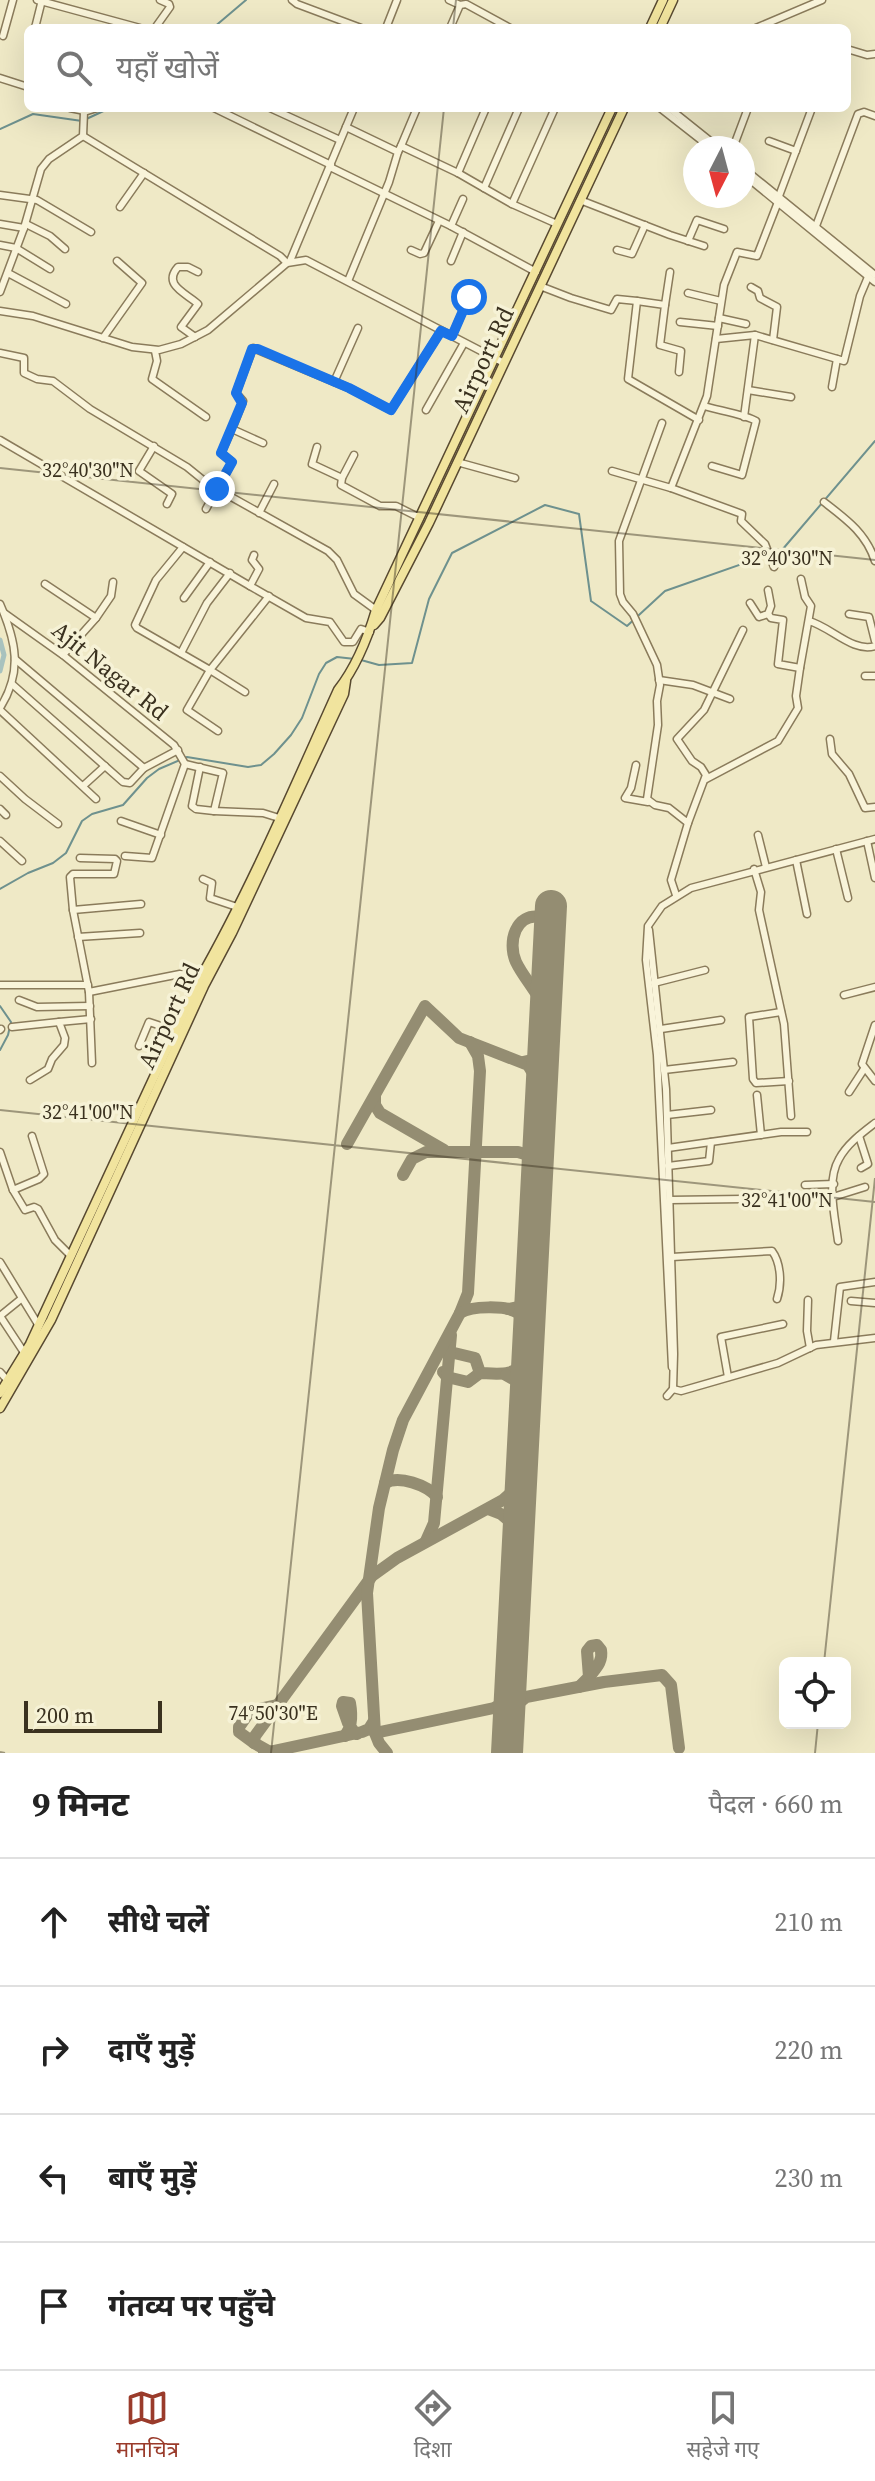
<!DOCTYPE html>
<html lang="hi">
<meta charset="utf-8">
<style>
:root{--surface:#fff;--page:#f2f2f2;--text:#222;--muted:#767676;--line:#e0e0e0;--accent:#9a3b2b}
body{margin:0;font-family:"Source Serif 4","Noto Sans Devanagari",serif;background:var(--page);color:var(--text)}
.controls{position:absolute;right:24px;bottom:24px;display:grid;overflow:hidden;border-radius:12px;box-shadow:0 8px 32px #0002}
.controls button{width:72px;height:72px;display:grid;place-items:center;padding:0;border:0;border-bottom:2px solid var(--line);background:var(--surface);color:var(--text);font:40px sans-serif}
.compass{position:absolute;left:683px;top:136px;width:72px;height:72px;border-radius:50%;background:var(--surface);box-shadow:0 8px 32px #0002;rotate:186deg}
.scale{position:absolute;left:24px;bottom:20px;width:138px;box-sizing:border-box;padding-left:8px;border:4px solid #3a311f;border-top:0;font-size:22px;line-height:28px;white-space:nowrap;color:#3a311f;-webkit-text-stroke:6px #f6f2d6;paint-order:stroke}
.stop{position:absolute;width:24px;height:24px;margin:-18px;border:6px solid #1a73e8;border-radius:50%;background:#fff}
.stop.end{background:#1a73e8;border-color:#fff;box-shadow:0 2px 8px #0008}
.list{margin:0;padding:0;list-style:none}
h2{display:flex;justify-content:space-between;align-items:center;height:104px;margin:0;padding:0 32px;font-size:34px}
h2 small{font-size:26px;font-weight:400;color:var(--muted)}
.list li{display:grid;grid-template-columns:52px 1fr auto;gap:24px;align-items:center;box-sizing:border-box;height:128px;padding:0 32px;border-top:2px solid var(--line)}
.list b{display:block;font-size:30px;white-space:nowrap}
.list em{font-size:26px;font-style:normal;color:var(--muted)}
.icon{flex:none;width:44px;height:44px;fill:none;stroke:currentColor;stroke-width:2;stroke-linecap:round;stroke-linejoin:round}
.map{position:relative;flex:none;width:875px;height:1753px;overflow:hidden}
.search{position:absolute;background:var(--surface);box-shadow:0 8px 32px #0002;left:24px;right:24px;top:24px;height:88px;display:flex;align-items:center;gap:20px;box-sizing:border-box;padding:0 28px;border-radius:12px;color:var(--muted);font-size:30px}
.sheet{height:616px;background:var(--surface)}
nav{display:flex;justify-content:space-around;align-items:center;box-sizing:border-box;height:112px;border-top:2px solid var(--line);background:var(--surface);font-size:22px;color:var(--muted)}
nav a{display:grid;justify-items:center;gap:4px}
nav .on{color:var(--accent)}
.map>svg:first-child{display:block}
.lines{fill:none;stroke-linecap:round;stroke-linejoin:round}
.stream{stroke:#6e918e;stroke-width:2}
.canal{stroke:#a8c2be;stroke-width:5}
.taxiway{stroke:#948d72;stroke-width:12}
.runway{stroke:#948d72;stroke-width:32}
.minor-casing{stroke:#8a7b5b;stroke-width:9}
.major-casing{stroke:#584930;stroke-width:11}
.minor{stroke:#f9f4da;stroke-width:6}
.major{stroke:#f1e49e;stroke-width:8}
.route{stroke:#1a73e8;stroke-width:10}
.ticks{fill:none;stroke:#3a311f;stroke-width:2;stroke-opacity:0.45}
.labels{text-anchor:middle;stroke-width:7;stroke-linejoin:round;paint-order:stroke}
.street-label{font-size:24px;fill:#3a311f;stroke:#f6f2d6}
.ticks-label{font-size:20px;text-anchor:middle;fill:#3a311f;stroke:#f6f2d6;stroke-width:7;stroke-linejoin:round;paint-order:stroke}
</style>
<div class="map">
<svg width="875" height="1753" viewBox="0 0 875 1753">
<rect width="100%" height="100%" fill="#efe9c6"/>
<g class="lines">
<g class="stream">
<path d="M213 28 246 0"/>
<path d="M0 129 33 114 82 121 110 108"/>
<path d="M361 660 379 665 412 663 429 599 452 553 545 505 579 514 591 601 627 626 665 591 782 550 875 441"/>
<path d="M0 889 28 873 53 863 66 853 82 821 92 814 123 805 147 778 159 769 187 757 248 767 261 765 274 754 291 735 302 718 319 674 326 663 337 657 355 659"/>
<path d="M0 1006 11 1022 8 1035 0 1050"/>
</g>
<path class="canal" d="M0 640 4 655 0 671"/>
<g class="taxiway">
<path d="M545 1011C539 993 524 979 516 962 507 942 516 912 541 917L552 927 553 939 547 969"/>
<path d="M523 1062 536 1059 543 1053"/>
<path d="M375 1096V1105L380 1113 444 1150"/>
<path d="M347 1144 425 1006 459 1038 528 1065 541 1086"/>
<path d="M403 1175 412 1159 426 1152H518L528 1155 537 1165"/>
<path d="M508 1309 519 1307 531 1295"/>
<path d="M460 1313 468 1293 480 1071 478 1056 470 1042"/>
<path d="M450 1352 475 1358 480 1373"/>
<path d="M443 1372 447 1377 468 1382 480 1373"/>
<path d="M480 1373C501 1374 514 1377 527 1359"/>
<path d="M506 1375 518 1382 526 1394"/>
<path d="M385 1483C399 1475 427 1485 437 1497"/>
<path d="M488 1509 501 1514 519 1529"/>
<path d="M426 1541 434 1523 451 1335"/>
<path d="M579 1687 589 1677C596 1668 603 1662 601 1650L597 1645 591 1646 587 1651 589 1677"/>
<path d="M509 1711 526 1697 604 1682 662 1675 671 1685 679 1748"/>
<path d="M375 1733 494 1708 505 1702 510 1696"/>
<path d="M345 1736C352 1727 352 1714 350 1703L343 1702 342 1706 348 1723C351 1727 352 1731 357 1734"/>
<path d="M254 1743 239 1732V1727L250 1711 277 1705"/>
<path d="M270 1752 254 1743 255 1736 372 1576 397 1558 503 1500 521 1484"/>
<path d="M264 1753 362 1732 369 1729 374 1721"/>
<path d="M387 1753 379 1743 375 1733 367 1593 379 1508 393 1450 403 1420 460 1313C471 1306 506 1305 518 1313 523 1317 526 1324 529 1330"/>
</g>
<path class="runway" d="M507 1753 551 906"/>
<g class="minor-casing">
<g id="minor">
<path d="M37 0 140 28"/>
<path d="M292 0 297 4 361 28"/>
<path d="M449 0 460 5"/>
<path d="M35 28 42 0"/>
<path d="M155 28 170 7 169 4 160 0"/>
<path d="M386 28 397 0"/>
<path d="M450 28 460 5 466 4 510 28"/>
<path d="M756 28 822 0"/>
<path d="M3 36 13 0"/>
<path d="M847 49 867 55 875 54"/>
<path d="M0 78 28 87"/>
<path d="M70 108 85 111"/>
<path d="M214 108 331 165"/>
<path d="M270 108 340 140"/>
<path d="M555 108 512 204 557 224"/>
<path d="M660 108 711 148"/>
<path d="M669 108 719 148"/>
<path d="M346 127 354 108"/>
<path d="M83 136 280 256 287 263"/>
<path d="M769 141 796 151"/>
<path d="M401 146 417 108"/>
<path d="M733 148 748 108"/>
<path d="M398 152 401 146 458 173 484 188 519 108"/>
<path d="M330 167 451 226 536 272"/>
<path d="M743 168 875 275"/>
<path d="M458 173 486 108"/>
<path d="M743 174 875 282"/>
<path d="M484 188 512 204"/>
<path d="M0 195 37 200 91 232"/>
<path d="M779 196 812 108"/>
<path d="M580 200 670 235 704 246"/>
<path d="M120 207 144 173"/>
<path d="M0 224 24 228"/>
<path d="M26 224 50 236 65 249"/>
<path d="M451 226 463 199"/>
<path d="M816 226 858 114 864 112 875 116"/>
<path d="M688 241 697 220 724 229"/>
<path d="M0 245 16 248 50 269"/>
<path d="M411 250 420 254 424 253 439 221"/>
<path d="M617 250 632 254 645 225"/>
<path d="M290 261 346 127 398 152 389 182 348 281"/>
<path d="M451 261 463 232"/>
<path d="M8 273 66 304"/>
<path d="M540 286 571 298 611 310 617 299 637 301"/>
<path d="M751 287 758 291 760 298 777 307 773 340"/>
<path d="M0 292 24 228 41 169 49 159 83 136 84 112 97 108"/>
<path d="M688 293 721 301"/>
<path d="M665 305 670 272"/>
<path d="M0 311 33 316 132 347 159 350 181 344 208 330 287 263 306 260 504 363"/>
<path d="M719 318 746 324"/>
<path d="M680 322 718 326"/>
<path d="M755 335 844 361 860 296 868 277"/>
<path d="M452 336 469 297"/>
<path d="M195 337 181 327 198 304C186 293 162 285 178 267H188L198 272"/>
<path d="M103 338 142 283 117 261"/>
<path d="M716 339 755 335 744 417"/>
<path d="M155 351 157 361 152 379 206 417"/>
<path d="M0 353 24 358V373L37 379 53 381 90 409 187 467 208 484 328 551 337 560 354 594 376 610"/>
<path d="M679 372 681 351 660 345 665 305 637 301 628 379 699 420"/>
<path d="M334 382 358 328"/>
<path d="M832 387 837 359"/>
<path d="M748 390 791 397"/>
<path d="M704 406C717 410 747 415 756 421L742 475 712 466"/>
<path d="M426 410 464 343"/>
<path d="M662 423 619 541 620 594 623 602 633 614 657 665 660 685 657 701 658 725 647 799 655 805 669 808 688 823 706 775 701 767 692 761 677 739 704 710 743 630"/>
<path d="M0 440 250 586"/>
<path d="M263 443 232 429 243 401 236 393 253 348 349 388 391 410 441 331"/>
<path d="M154 446 139 471 172 494 167 504"/>
<path d="M317 447 312 464 342 478"/>
<path d="M354 455 342 478 341 485 380 506H396L420 518"/>
<path d="M457 462 515 478"/>
<path d="M612 471 671 488"/>
<path d="M824 502C846 519 866 533 875 561"/>
<path d="M206 509 232 462 221 453 232 429"/>
<path d="M259 513 274 484"/>
<path d="M183 547 156 580 135 625 137 628 210 670 187 710 218 731"/>
<path d="M254 555 252 560 259 569 250 586 306 618 330 622 344 642H353L361 629 370 632"/>
<path d="M774 567 765 544 741 521 742 514 671 488 707 396 724 285 737 252 757 256 778 202"/>
<path d="M45 584 96 618 63 655"/>
<path d="M184 598 210 562"/>
<path d="M750 603 759 617 768 614 771 606 768 590"/>
<path d="M0 604C16 641 23 671 0 708"/>
<path d="M4 613 63 655 174 745 185 764"/>
<path d="M768 614 771 618 783 620 778 664 800 668 811 606 805 597 801 579"/>
<path d="M849 614 869 617 875 641"/>
<path d="M96 618 111 596 113 582"/>
<path d="M809 621C831 627 853 653 875 646"/>
<path d="M181 653 207 603 230 573"/>
<path d="M15 659 144 768 178 750"/>
<path d="M865 676H875"/>
<path d="M659 680 693 685 730 699"/>
<path d="M12 684 123 782 130 783 144 768"/>
<path d="M245 692 210 670 269 596"/>
<path d="M0 710 96 799"/>
<path d="M830 739 832 754 849 774 865 808 875 807"/>
<path d="M185 764 223 773 214 811 263 813 279 818"/>
<path d="M636 765 631 788 625 798 648 802"/>
<path d="M200 767 192 806 196 809 214 811"/>
<path d="M0 776 25 799 58 824"/>
<path d="M706 779 778 741 798 708 796 696 800 668"/>
<path d="M83 786 105 766"/>
<path d="M0 809 6 815"/>
<path d="M121 821 161 835"/>
<path d="M758 835 766 867"/>
<path d="M0 841 22 861"/>
<path d="M867 841 875 878"/>
<path d="M836 849 848 898"/>
<path d="M125 856 152 858 185 764"/>
<path d="M80 858 115 859 117 861 114 874H73L70 877 73 910 89 992 180 974 190 975 199 980"/>
<path d="M796 860 807 914"/>
<path d="M754 869 761 892 759 910 784 1024 791 1116"/>
<path d="M203 879 212 883 210 898 237 907"/>
<path d="M676 895 671 880 688 823"/>
<path d="M73 910 141 904"/>
<path d="M649 930 666 1089 674 1354 673 1389 667 1396"/>
<path d="M78 937 140 933"/>
<path d="M654 983 705 970"/>
<path d="M0 985H88"/>
<path d="M89 992 92 1063"/>
<path d="M844 995 875 987"/>
<path d="M19 1000 37 1007 90 1006"/>
<path d="M781 1012 749 1017 753 1079 756 1083 789 1081"/>
<path d="M875 1025 862 1064 875 1081"/>
<path d="M12 1027 59 1022"/>
<path d="M661 1029 721 1020"/>
<path d="M0 1030 1 1029"/>
<path d="M139 1046 149 1022 176 1031"/>
<path d="M664 1070 733 1062"/>
<path d="M30 1080 48 1069 52 1059 64 1045 65 1038 59 1022 91 1019"/>
<path d="M849 1092 864 1069"/>
<path d="M757 1095 761 1135"/>
<path d="M667 1115 711 1110"/>
<path d="M859 1136 868 1164 861 1168"/>
<path d="M668 1148 781 1132H807"/>
<path d="M0 1152 13 1190 39 1179 44 1174 32 1136"/>
<path d="M668 1166 709 1161 711 1142"/>
<path d="M805 1185 834 1184"/>
<path d="M13 1190 25 1210 34 1207 38 1209 55 1240 71 1256"/>
<path d="M833 1197 865 1187"/>
<path d="M670 1200 743 1199"/>
<path d="M838 1241C835 1217 826 1181 839 1159 847 1144 862 1133 875 1123"/>
<path d="M672 1257 772 1251C781 1263 782 1284 777 1299"/>
<path d="M0 1262 39 1326"/>
<path d="M808 1300 807 1331 810 1348"/>
<path d="M851 1301 875 1303"/>
<path d="M0 1316 25 1354"/>
<path d="M0 1316 21 1299"/>
<path d="M834 1341 840 1287 875 1282"/>
<path d="M672 1367 657 1055 646 960 648 926 662 906 691 888 875 839"/>
<path d="M0 1372 8 1381"/>
<path d="M728 1377 721 1337 783 1324"/>
<path d="M673 1389 681 1391 778 1363 816 1345 875 1338"/>
</g>
</g>
<g class="major-casing">
<g id="major">
<path d="M650 28 663 0"/>
<path d="M660 28 673 0"/>
<path d="M374 625 380 618 429 523 624 108"/>
<path d="M0 1393 30 1344 199 980C252 887 294 787 338 690 356 667 368 637 376 610L612 108"/>
<path d="M0 1408 51 1320 204 986 232 933 344 694 346 681"/>
</g>
</g>
<use href="#minor" class="minor"/>
<use href="#major" class="major"/>
</g>
<g class="lines">
<path class="route" d="M217 489 232 462 221 453 242 403 236 393 252 349H258L349 388 391 410 441 331 452 336 469 297"/>
</g>
<path class="ticks" d="M453 28 456 0M0 468 875 560M0 1110 875 1202M824 1663 875 1178M0 1752 5 1753M271 1753 444 108M815 1753 818 1723"/>
<g class="labels">
<g class="street-label">
<text transform="translate(483 360) rotate(-65)" y="8">Airport Rd</text>
<text transform="translate(110 671) rotate(39)" y="8">Ajit Nagar Rd</text>
<text transform="translate(169 1016) rotate(-65)" y="8">Airport Rd</text>
</g>
</g>
<g class="ticks-label">
<text x="88" y="477">32°40'30"N</text>
<text x="787" y="565">32°40'30"N</text>
<text x="88" y="1119">32°41'00"N</text>
<text x="787" y="1207">32°41'00"N</text>
<text x="273" y="1720">74°50'30"E</text>
</g>
</svg>
<div class="controls">
<button><svg class="icon" aria-label="locate" viewBox="0 0 24 24"><circle cx="12" cy="12" r="6"/><path d="M12 2v4M12 18v4M2 12h4M18 12h4"/></svg></button>
</div>
<svg class="compass" viewBox="-18 -18 36 36"><path d="M0-13l5 13h-10z" fill="#e53935"/><path d="M0 13l5-13h-10z" fill="#767676"/></svg>
<div class="scale">200 m</div>
<div class="stop" style="left:469px;top:297px"></div>
<div class="stop end" style="left:217px;top:489px"></div>
<div class="search"><svg class="icon" aria-label="search" viewBox="0 0 24 24"><circle cx="10" cy="10" r="6"/><path d="M15 15l6 6"/></svg>यहाँ खोजें</div>
</div>
<section class="sheet">
<h2>9 मिनट<small>पैदल · 660 m</small></h2>
<ul class="list">
<li><svg class="icon" aria-label="ahead" viewBox="0 0 24 24"><path d="M12 20V5M6 11l6-6 6 6"/></svg><div><b>सीधे चलें</b></div><em>210 m</em></li>
<li><svg class="icon" aria-label="right" viewBox="0 0 24 24"><path d="M7 20v-9h11M14 6l5 5-5 5"/></svg><div><b>दाएँ मुड़ें</b></div><em>220 m</em></li>
<li><svg class="icon" aria-label="left" viewBox="0 0 24 24"><path d="M17 20v-9H6M10 6l-5 5 5 5"/></svg><div><b>बाएँ मुड़ें</b></div><em>230 m</em></li>
<li><svg class="icon" aria-label="arrive" viewBox="0 0 24 24"><path d="M6 21V4h12l-3 4 3 4H6"/></svg><div><b>गंतव्य पर पहुँचे</b></div></li>
</ul>
</section>
<nav>
<a class="on"><svg class="icon" aria-label="map" viewBox="0 0 24 24"><path d="M3 6l6-2 6 2 6-2v14l-6 2-6-2-6 2zM9 4v14M15 6v14"/></svg>मानचित्र</a>
<a><svg class="icon" aria-label="directions" viewBox="0 0 24 24"><path d="M12 3l9 9-9 9-9-9zM9 14v-3h6M13 9l2 2-2 2"/></svg>दिशा</a>
<a><svg class="icon" aria-label="saved" viewBox="0 0 24 24"><path d="M7 4h10v16l-5-4-5 4z"/></svg>सहेजे गए</a>
</nav>
